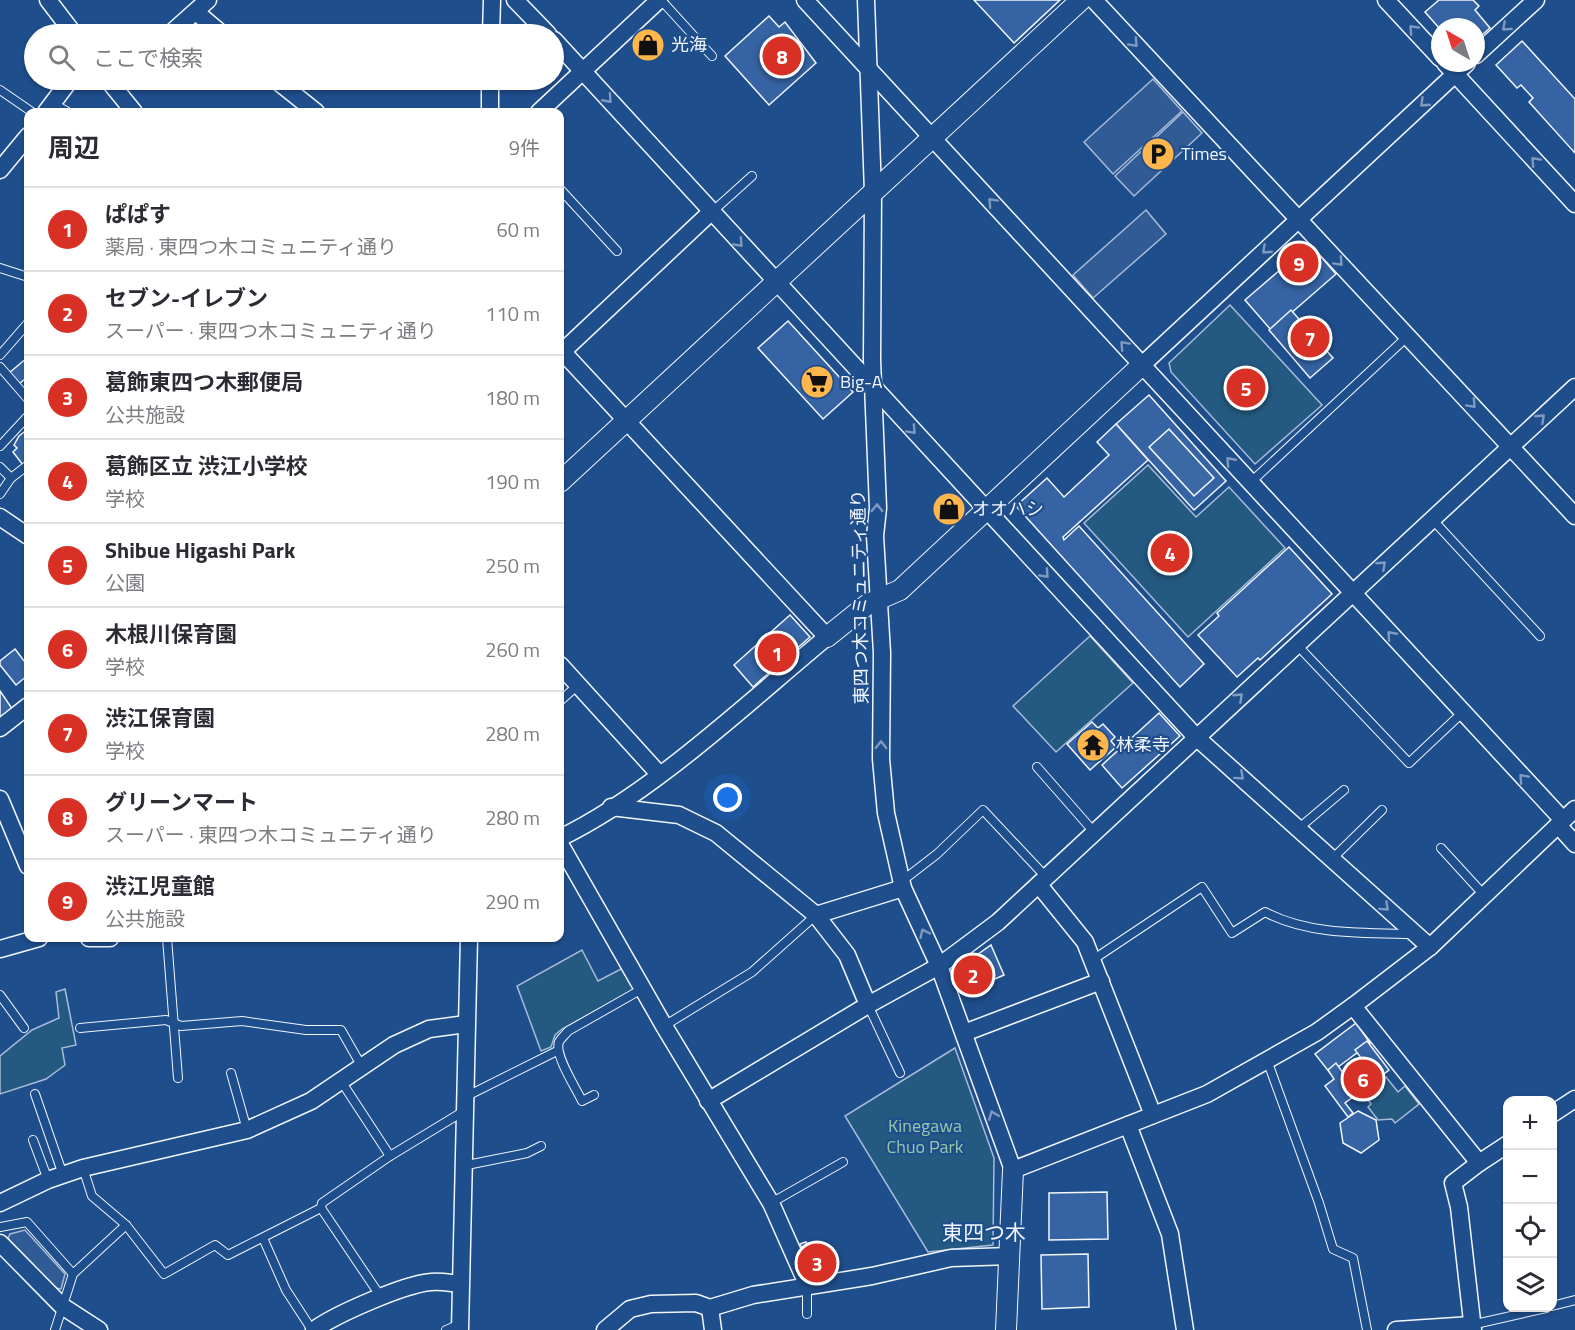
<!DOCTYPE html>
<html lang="ja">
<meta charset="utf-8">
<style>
:root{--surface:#fff;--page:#f2f2f3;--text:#2b2b33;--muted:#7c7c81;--line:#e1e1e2;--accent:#d93025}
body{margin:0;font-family:"Titillium Web","Noto Sans JP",sans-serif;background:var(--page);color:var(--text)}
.controls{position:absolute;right:18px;bottom:18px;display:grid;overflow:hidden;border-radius:12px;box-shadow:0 2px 4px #0004}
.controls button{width:54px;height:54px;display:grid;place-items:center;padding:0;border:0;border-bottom:2px solid var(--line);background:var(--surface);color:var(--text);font:30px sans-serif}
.compass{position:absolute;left:1431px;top:18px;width:54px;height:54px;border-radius:50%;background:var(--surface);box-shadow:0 2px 4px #0004;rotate:321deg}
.you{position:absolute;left:728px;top:798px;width:21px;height:21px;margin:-15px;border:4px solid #fff;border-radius:50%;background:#1a73e8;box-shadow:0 0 0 9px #1a73e833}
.badge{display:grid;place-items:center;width:39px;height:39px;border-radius:50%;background:var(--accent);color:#fff;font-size:20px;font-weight:700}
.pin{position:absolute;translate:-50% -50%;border:3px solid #fff;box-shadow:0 2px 6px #0006}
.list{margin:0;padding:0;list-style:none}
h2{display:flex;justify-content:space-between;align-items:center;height:78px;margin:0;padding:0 24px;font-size:26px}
h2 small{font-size:20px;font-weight:400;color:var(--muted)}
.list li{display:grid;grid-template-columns:39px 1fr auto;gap:18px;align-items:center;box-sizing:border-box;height:84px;padding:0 24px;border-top:2px solid var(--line)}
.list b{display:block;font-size:22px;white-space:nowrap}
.list p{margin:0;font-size:20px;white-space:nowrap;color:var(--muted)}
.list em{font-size:20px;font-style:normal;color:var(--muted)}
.icon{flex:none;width:33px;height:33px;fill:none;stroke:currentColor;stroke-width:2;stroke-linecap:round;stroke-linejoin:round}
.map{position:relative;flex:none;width:1575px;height:1330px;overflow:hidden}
.search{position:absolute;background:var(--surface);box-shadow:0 2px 4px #0004;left:24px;top:24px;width:540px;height:66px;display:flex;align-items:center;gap:15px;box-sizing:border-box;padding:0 21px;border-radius:33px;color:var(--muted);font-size:22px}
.panel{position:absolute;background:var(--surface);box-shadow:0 2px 4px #0004;left:24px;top:108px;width:540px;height:834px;border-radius:12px}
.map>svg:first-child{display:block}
.green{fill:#245a82;stroke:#a8bbd7;stroke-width:1.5}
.parking{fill:#305b95;stroke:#a8bbd7;stroke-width:1.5}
.water{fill:#3b69a3;stroke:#a8bbd7;stroke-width:1.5}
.building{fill:#3563a3;stroke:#f2f6ff;stroke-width:1.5;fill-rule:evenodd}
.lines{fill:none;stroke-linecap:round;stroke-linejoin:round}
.service-casing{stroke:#f2f6ff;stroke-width:10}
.minor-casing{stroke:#f2f6ff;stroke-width:19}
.tertiary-casing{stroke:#f2f6ff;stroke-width:22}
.service{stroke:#1f4e8c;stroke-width:8}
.minor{stroke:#1f4e8c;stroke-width:16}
.tertiary{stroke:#1f4e8c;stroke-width:20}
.oneway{stroke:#7e9ac0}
.labels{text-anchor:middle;stroke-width:4.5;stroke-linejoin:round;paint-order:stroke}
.poi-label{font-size:18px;fill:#f2f6ff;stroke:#1f4e8c;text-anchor:start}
.street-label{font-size:18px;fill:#f2f6ff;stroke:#1f4e8c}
.park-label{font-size:18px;fill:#97c8a6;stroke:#1f4e8c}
.quarter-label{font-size:21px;fill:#f2f6ff;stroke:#1f4e8c}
</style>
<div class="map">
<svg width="1575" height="1330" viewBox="0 0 1575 1330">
<rect width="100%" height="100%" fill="#1f4e8c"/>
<g class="green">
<path d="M1230 305 1322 405 1255 464 1171 372 1169 363Z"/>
<path d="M1148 465 1196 517 1229 487 1285 548 1188 637 1084 523Z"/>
<path d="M1090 636 1133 683 1056 752 1013 706Z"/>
<path d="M582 950 598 981 623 968 634 987 632 991 562 1029 555 1035 551 1047 541 1051 517 986Z"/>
<path d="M65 989 76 1045 62 1048 65 1065 46 1079 0 1094V1056L32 1030 59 1018 56 992Z"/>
<path d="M955 1048 994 1158 993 1245 928 1252 845 1116Z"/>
<path d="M1386 1077 1398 1092 1405 1086 1419 1104 1395 1123 1392 1119 1378 1120 1368 1107 1371 1104 1364 1094Z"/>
</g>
<g class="parking">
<path d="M1153 79 1182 111 1113 174 1084 142Z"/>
<path d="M1183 112 1202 133 1134 196 1115 176Z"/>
<path d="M1146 210 1166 234 1093 298 1073 275Z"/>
<path d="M25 1230 65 1274 61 1289 54 1288 7 1241 10 1234Z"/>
</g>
<path class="water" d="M1169 429 1214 478 1194 496 1149 447Z"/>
<g class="building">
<path d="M974 0H1060L1014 43Z"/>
<path d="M1439 0H1473L1479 6 1475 10 1490 28 1476 40V27L1440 29 1425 12Z"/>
<path d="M769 16 779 27 785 22 816 63 769 105 725 56Z"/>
<path d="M1522 41 1575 99V153L1529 102 1533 98 1521 85 1517 88 1496 65Z"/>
<path d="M1310 244 1336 274 1290 314 1297 322 1278 338 1245 300Z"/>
<path d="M1291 310 1333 358 1310 378 1269 330Z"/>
<path d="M788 321 853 392 823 419 758 348Z"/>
<path d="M28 357V383L25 379 19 384 9 373Z"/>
<path d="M1149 395 1226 481 1194 510 1116 424ZM1169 429 1214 478 1194 496 1149 447Z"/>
<path d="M1116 424 1148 460 1063 537 1064 540 1079 526 1204 664 1180 687 1016 506 1047 478 1064 497 1109 455 1097 442Z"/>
<path d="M28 429V461L23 465 13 452 17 448 14 445 19 436Z"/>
<path d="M1289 547 1332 594 1260 660 1258 658 1237 677 1198 635 1219 616 1217 613Z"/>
<path d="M790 615 810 637 753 687 734 665Z"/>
<path d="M15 649 28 666V675L16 685 0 665V661Z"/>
<path d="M0 691 13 710 0 719Z"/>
<path d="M1159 713 1180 736 1122 788 1102 765Z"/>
<path d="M1092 722 1098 728 1103 724 1115 737 1111 741 1116 747 1090 770 1067 744Z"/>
<path d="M991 945 1004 975 965 992 957 973 960 967Z"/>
<path d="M1356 1023 1370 1043 1330 1073 1315 1054Z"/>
<path d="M1367 1041 1389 1070 1345 1103 1353 1113 1348 1117 1325 1086 1334 1079 1328 1070 1336 1063 1343 1073 1362 1059 1355 1050Z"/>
<path d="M1358 1111 1376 1120 1379 1140 1361 1153 1343 1143 1340 1123Z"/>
<path d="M1107 1192 1108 1239 1049 1240V1193Z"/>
<path d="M806 1242 808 1245 816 1242 827 1269 813 1275 800 1244Z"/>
<path d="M1088 1254 1089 1307 1042 1309 1041 1255Z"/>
</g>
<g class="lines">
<g class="service-casing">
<g id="service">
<path d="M661 0 712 56"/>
<path d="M0 90 32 112"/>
<path d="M52 103 68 112"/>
<path d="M560 189 617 251"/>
<path d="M712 212 752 176"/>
<path d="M0 268 28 277"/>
<path d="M0 355 28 323"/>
<path d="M0 367 28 399"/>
<path d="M0 446 28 416"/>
<path d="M0 467 11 478"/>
<path d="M1250 483 1408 336"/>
<path d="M0 494 11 478 28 465"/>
<path d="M1432 519 1540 636"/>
<path d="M1297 645 1409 763 1462 713"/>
<path d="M560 701 578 685"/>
<path d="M1037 767 1094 832"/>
<path d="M1299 828 1344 790"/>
<path d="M1441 848 1484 895"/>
<path d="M1332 859 1382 810"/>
<path d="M902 881 937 854 983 810 1046 877"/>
<path d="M167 938 178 1078"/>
<path d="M1094 959 1202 887 1232 933 1265 912C1308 935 1363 933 1412 934"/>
<path d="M0 995 24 1028"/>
<path d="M868 1005 900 1073"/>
<path d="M664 1026 752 972 816 915"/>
<path d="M80 1028 166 1020 181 1026 242 1021 306 1030H341L361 1065"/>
<path d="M1267 1060 1319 1203 1333 1249 1353 1258 1367 1330"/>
<path d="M231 1073 247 1130"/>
<path d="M341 1081 390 1156"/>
<path d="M35 1094 63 1175"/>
<path d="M594 1095 582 1101C576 1088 554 1055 559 1042 560 1039 565 1035 568 1031L642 989"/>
<path d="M465 1097 557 1051"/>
<path d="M33 1140 48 1180"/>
<path d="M462 1166 527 1153 541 1146"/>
<path d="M83 1168 92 1196 126 1225 164 1274 215 1245 228 1255 321 1208 322 1203 390 1156 464 1111"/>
<path d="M771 1203 843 1162"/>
<path d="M321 1208 381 1297"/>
<path d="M0 1227 27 1222 73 1274"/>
<path d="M263 1238 286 1290 312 1330"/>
<path d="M1552 1306 1575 1300"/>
<path d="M807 1314V1285"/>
<path d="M1471 1325 1546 1308"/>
<path d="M55 1330 73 1274 126 1225"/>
<path d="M446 1330 460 1324"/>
</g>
</g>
<g class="minor-casing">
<g id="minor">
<path d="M48 0 74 34"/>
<path d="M515 0 548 34"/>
<path d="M805 0 1142 365 1467 63"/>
<path d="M866 0 873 192 872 360 878 508 875 536 882 653 881 759 886 813 903 888 939 966 1013 1170 1207 1094 1317 1032 1353 1006 1479 1163 1453 1183 1459 1207 1473 1330"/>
<path d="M1094 0 1575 516"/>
<path d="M1386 0 1440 58"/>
<path d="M196 12 222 34"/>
<path d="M170 34 208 0"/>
<path d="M491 34 492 0"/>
<path d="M554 40 1196 737 1430 947"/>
<path d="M1476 55 1536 0"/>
<path d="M1445 63 1575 204"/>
<path d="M108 80 134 112"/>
<path d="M276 80 316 112"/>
<path d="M46 112 70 80"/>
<path d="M490 112V80"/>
<path d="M539 112 659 0"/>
<path d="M0 170 28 136"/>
<path d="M560 349 827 637C747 703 653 793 560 838"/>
<path d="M562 352 711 212"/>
<path d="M1142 365 1563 820"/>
<path d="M0 517 28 536"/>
<path d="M560 665 659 774"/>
<path d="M0 728 28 706"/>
<path d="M0 799 28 866"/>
<path d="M611 807 679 815 716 833 816 915 847 955 868 1005"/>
<path d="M1558 825 1575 844"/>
<path d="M560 844 664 1026 771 1203 807 1284"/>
<path d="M1039 885 1085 942 1153 1115"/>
<path d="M816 915 903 888"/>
<path d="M89 938H110"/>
<path d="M0 949 39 938"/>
<path d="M1353 1006 1430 947 1575 809"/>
<path d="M964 1033 1101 981"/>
<path d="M708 1101 868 1005 939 966 998 922 1575 387"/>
<path d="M1552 1114 1575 1099"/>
<path d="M1128 1125 1170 1234 1185 1330"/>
<path d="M1479 1163 1508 1144"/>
<path d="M0 1203 48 1180 83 1168 247 1130 311 1101 394 1045 429 1029 466 1024"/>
<path d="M0 1243 62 1306 99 1330"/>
<path d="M710 1308 713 1330"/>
<path d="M314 1330C336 1314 405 1284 431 1282 440 1281 450 1283 459 1284"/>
<path d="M460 1330 469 938"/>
<path d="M605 1330 630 1309 651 1304 696 1303 710 1308 753 1295 872 1276 951 1258 1010 1256"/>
<path d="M1396 1330 1471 1325"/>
</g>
</g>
<g class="tertiary-casing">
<g id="tertiary">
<path d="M560 482 1081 0"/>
<path d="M827 637 868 604 900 590 1142 365"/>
<path d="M1006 1330 1013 1170"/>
</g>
</g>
<use href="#service" class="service"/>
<use href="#minor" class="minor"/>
<use href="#tertiary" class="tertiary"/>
</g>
<defs><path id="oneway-chevron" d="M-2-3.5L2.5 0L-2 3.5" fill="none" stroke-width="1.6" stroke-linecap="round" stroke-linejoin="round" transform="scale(1.5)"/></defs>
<g class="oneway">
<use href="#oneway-chevron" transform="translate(1506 27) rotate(138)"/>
<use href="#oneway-chevron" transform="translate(1413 29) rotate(-133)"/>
<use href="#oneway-chevron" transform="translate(1134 43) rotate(47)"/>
<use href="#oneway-chevron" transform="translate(608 99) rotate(48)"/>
<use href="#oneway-chevron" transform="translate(1424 103) rotate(137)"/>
<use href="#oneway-chevron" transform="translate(1535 161) rotate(-133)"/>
<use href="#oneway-chevron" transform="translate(992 202) rotate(-133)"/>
<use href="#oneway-chevron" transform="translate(739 243) rotate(47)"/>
<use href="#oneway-chevron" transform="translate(1266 250) rotate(137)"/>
<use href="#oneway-chevron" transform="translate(1339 262) rotate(47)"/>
<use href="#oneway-chevron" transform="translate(1124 345) rotate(-133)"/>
<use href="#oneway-chevron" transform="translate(1472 404) rotate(47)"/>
<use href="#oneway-chevron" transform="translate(1541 418) rotate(-43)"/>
<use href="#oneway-chevron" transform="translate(912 430) rotate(47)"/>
<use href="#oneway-chevron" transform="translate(1230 461) rotate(-132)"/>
<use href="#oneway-chevron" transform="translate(877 508) rotate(-89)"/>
<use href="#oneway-chevron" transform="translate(1382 565) rotate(-43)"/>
<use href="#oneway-chevron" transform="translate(1045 574) rotate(47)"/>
<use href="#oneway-chevron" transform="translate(1391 635) rotate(-132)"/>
<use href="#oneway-chevron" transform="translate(1239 697) rotate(-43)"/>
<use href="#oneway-chevron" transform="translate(881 745) rotate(-89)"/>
<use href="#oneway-chevron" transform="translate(1240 776) rotate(42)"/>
<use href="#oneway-chevron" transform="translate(1523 778) rotate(-133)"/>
<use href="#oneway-chevron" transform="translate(1385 907) rotate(42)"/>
<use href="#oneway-chevron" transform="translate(924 933) rotate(-115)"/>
<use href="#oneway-chevron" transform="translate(993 1115) rotate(-111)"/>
</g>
<defs>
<g id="shop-disc" transform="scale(1.725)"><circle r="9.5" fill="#ffb74d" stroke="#1f4e8c"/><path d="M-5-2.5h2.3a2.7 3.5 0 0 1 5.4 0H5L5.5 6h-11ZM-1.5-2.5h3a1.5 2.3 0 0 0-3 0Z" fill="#111"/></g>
<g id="parking-disc" transform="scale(1.725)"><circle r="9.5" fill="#ffb74d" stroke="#1f4e8c"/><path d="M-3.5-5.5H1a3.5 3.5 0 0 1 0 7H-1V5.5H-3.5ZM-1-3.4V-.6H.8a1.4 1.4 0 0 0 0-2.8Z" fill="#111"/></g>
<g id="supermarket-disc" transform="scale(1.725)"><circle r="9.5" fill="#ffb74d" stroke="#1f4e8c"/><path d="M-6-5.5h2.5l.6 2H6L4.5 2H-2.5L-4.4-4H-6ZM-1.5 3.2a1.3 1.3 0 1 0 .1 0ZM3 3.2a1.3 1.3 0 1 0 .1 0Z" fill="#111"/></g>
<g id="temple-disc" transform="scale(1.725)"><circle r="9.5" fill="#ffb74d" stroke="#1f4e8c"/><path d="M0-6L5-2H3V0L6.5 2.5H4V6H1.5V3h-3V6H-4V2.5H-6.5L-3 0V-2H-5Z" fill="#111"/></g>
</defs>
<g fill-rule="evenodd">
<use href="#shop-disc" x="648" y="45"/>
<use href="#parking-disc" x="1158" y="154"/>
<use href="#supermarket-disc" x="817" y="382"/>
<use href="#shop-disc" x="949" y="509"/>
<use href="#temple-disc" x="1093" y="745"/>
</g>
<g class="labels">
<g class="poi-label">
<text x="671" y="51">光海</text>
<text x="1181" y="160">Times</text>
<text x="840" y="388">Big-A</text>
<text x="972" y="515">オオハシ</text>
<text x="1116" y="751">林柔寺</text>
</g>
<g class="street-label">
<text transform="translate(860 597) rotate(-91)" y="6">東四つ木コミュニティ通り</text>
</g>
<g class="park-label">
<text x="925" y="1132">Kinegawa<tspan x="925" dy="21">Chuo Park</tspan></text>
</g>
<g class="quarter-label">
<text x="984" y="1240">東四つ木</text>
</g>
</g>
</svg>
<div class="controls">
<button>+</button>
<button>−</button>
<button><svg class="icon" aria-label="locate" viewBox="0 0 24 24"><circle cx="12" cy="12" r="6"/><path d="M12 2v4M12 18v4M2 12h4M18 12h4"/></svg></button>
<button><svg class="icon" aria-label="layers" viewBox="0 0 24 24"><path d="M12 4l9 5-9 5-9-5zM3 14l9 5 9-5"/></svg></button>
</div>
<svg class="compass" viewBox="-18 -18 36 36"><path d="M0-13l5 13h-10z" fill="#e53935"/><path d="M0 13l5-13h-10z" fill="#7c7c81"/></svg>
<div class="you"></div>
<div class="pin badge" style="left:777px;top:653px">1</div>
<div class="pin badge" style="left:973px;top:975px">2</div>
<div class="pin badge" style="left:817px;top:1263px">3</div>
<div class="pin badge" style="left:1170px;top:553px">4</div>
<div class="pin badge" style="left:1246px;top:388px">5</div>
<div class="pin badge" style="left:1363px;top:1079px">6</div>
<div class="pin badge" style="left:1310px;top:338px">7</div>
<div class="pin badge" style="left:782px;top:56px">8</div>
<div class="pin badge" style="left:1299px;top:263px">9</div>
<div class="search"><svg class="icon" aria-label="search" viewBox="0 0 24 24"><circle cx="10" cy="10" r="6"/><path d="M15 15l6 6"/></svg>ここで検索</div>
<section class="panel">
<h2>周辺<small>9件</small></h2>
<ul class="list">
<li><span class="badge">1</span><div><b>ぱぱす</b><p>薬局 · 東四つ木コミュニティ通り</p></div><em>60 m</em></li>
<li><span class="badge">2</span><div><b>セブン-イレブン</b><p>スーパー · 東四つ木コミュニティ通り</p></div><em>110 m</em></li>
<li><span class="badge">3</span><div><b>葛飾東四つ木郵便局</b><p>公共施設</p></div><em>180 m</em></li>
<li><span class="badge">4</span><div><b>葛飾区立 渋江小学校</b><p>学校</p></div><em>190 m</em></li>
<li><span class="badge">5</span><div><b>Shibue Higashi Park</b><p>公園</p></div><em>250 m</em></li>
<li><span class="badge">6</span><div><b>木根川保育園</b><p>学校</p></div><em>260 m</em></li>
<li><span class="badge">7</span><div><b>渋江保育園</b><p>学校</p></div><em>280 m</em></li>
<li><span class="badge">8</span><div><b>グリーンマート</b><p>スーパー · 東四つ木コミュニティ通り</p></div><em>280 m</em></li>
<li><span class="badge">9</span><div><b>渋江児童館</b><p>公共施設</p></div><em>290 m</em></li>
</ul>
</section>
</div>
